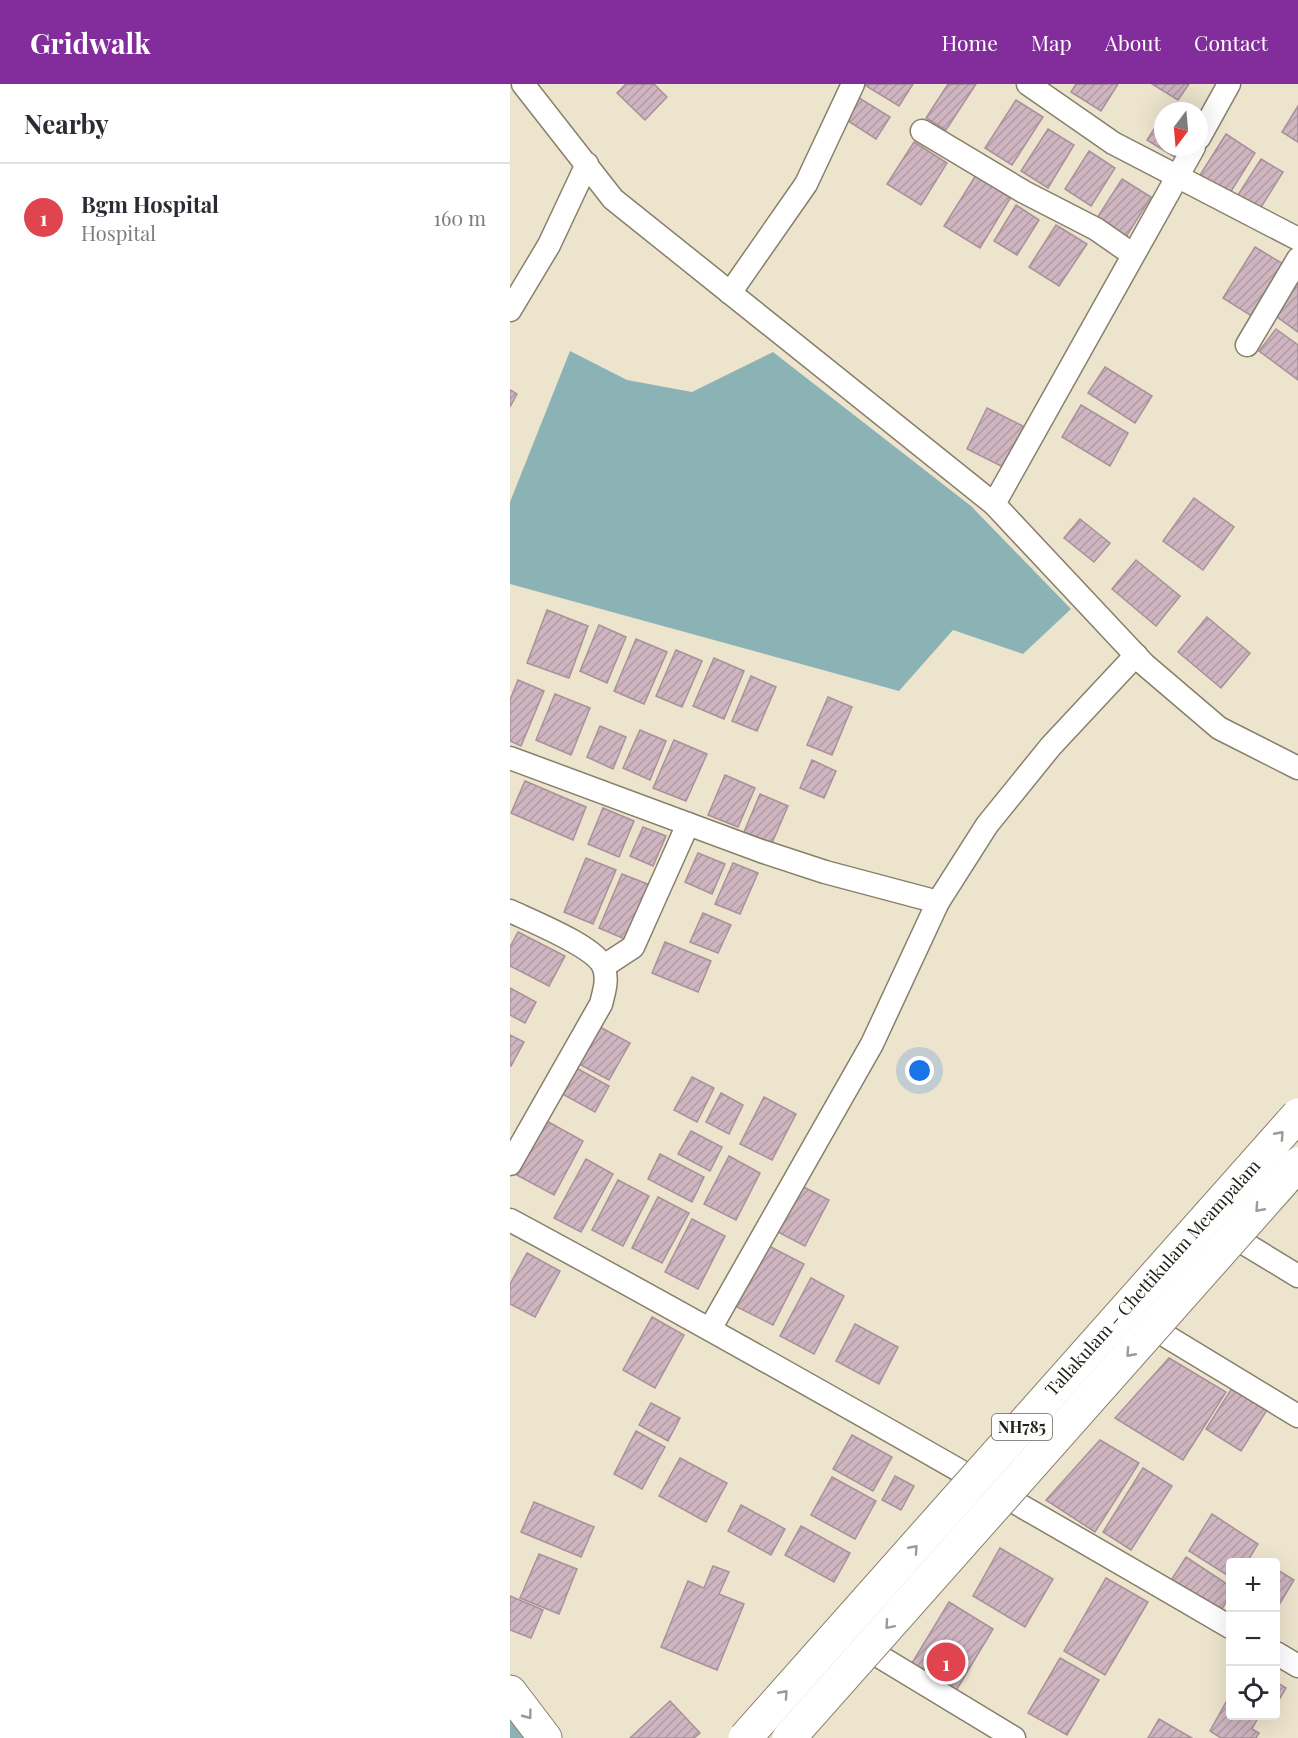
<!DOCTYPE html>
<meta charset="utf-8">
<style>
:root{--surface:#fff;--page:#f7f7f7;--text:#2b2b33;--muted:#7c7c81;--line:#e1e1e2;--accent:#832d9c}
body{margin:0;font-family:"Playfair Display",serif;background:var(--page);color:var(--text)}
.controls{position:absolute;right:18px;bottom:18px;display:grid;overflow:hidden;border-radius:6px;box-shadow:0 6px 24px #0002}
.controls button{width:54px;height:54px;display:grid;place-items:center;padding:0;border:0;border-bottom:2px solid var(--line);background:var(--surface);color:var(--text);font:30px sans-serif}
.compass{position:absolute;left:644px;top:18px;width:54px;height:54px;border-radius:50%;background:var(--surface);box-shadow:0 6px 24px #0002;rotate:196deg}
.you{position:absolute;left:410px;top:987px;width:21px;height:21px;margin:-15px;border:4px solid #fff;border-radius:50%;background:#1a73e8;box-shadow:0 0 0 9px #1a73e833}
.badge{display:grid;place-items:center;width:39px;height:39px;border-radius:50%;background:var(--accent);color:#fff;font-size:20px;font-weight:700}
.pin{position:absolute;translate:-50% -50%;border:3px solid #fff;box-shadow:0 2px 6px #0006}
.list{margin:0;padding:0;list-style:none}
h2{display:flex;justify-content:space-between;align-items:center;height:78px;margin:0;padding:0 24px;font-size:26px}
h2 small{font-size:20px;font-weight:400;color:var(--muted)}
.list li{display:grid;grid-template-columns:39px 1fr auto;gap:18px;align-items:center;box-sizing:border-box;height:108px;padding:0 24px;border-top:2px solid var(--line)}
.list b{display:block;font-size:22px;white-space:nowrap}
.list p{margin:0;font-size:20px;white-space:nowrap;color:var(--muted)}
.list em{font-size:20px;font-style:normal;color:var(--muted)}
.icon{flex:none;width:33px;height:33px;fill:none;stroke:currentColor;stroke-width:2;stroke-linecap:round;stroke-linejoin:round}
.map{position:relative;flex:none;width:788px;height:1654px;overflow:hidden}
header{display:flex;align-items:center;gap:36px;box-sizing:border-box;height:84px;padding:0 30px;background:var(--accent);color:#fff}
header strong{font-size:28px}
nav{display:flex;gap:33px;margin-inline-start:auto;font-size:21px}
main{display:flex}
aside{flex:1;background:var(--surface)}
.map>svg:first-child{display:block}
.water{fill:#8bb3b6}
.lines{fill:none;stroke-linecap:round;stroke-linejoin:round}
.canal{stroke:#8bb3b6;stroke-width:26}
.building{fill:url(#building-hatch);stroke:#a9919c;stroke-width:1.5}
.minor-casing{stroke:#877f6a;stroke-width:25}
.primary-casing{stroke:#877f6a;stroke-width:35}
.minor{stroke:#fff;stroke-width:22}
.primary{stroke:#fff;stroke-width:33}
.trunk-bridge-casing{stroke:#877f6a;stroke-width:35;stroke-linecap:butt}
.trunk-bridge{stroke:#fff;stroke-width:33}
.oneway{stroke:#9c9b97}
.labels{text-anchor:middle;stroke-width:5;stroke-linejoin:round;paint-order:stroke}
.shield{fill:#fff;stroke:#66645d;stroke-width:1.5}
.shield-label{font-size:16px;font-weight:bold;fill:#242118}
.street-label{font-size:18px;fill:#242118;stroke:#fff}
</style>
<header>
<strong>Gridwalk</strong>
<nav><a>Home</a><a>Map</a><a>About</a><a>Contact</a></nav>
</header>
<main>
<aside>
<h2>Nearby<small></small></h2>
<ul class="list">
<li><span class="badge" style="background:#e0444e">1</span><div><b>Bgm Hospital</b><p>Hospital</p></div><em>160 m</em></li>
</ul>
</aside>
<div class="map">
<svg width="788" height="1654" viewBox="0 0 788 1654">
<defs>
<pattern id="building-hatch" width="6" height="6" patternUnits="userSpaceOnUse" patternTransform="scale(1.5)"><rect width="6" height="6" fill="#ceb5c0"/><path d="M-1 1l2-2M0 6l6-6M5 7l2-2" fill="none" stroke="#b19ba4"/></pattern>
</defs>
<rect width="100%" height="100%" fill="#ede4cd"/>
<path class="water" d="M60 267 117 296 182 308 263 268 461 422 561 525 513 570 443 546 389 607 0 500V418Z"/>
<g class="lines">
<path class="canal" d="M0 1640 11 1654"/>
</g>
<g class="building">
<path d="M116 0H144L157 13 135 36 107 9Z"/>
<path d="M353 0H403L389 22Z"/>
<path d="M438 0H466L436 46 416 34Z"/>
<path d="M566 0H608L591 27 561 8Z"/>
<path d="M642 0H679L668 16Z"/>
<path d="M346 12 380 33 366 55 332 33Z"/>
<path d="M506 16 533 33 502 81 475 64Z"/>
<path d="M788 22V58L772 48Z"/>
<path d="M653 31V63H674L666 74 637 56Z"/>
<path d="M538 45 564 61 538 104 511 87Z"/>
<path d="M716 50 745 69 720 109 690 91Z"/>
<path d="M404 58 437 79 411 121 377 100Z"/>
<path d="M579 67 605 84 581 122 555 105Z"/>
<path d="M751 75 773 88 748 128 726 114Z"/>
<path d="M466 91 501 113 470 164 434 142Z"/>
<path d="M612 95 641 113 616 153 587 134Z"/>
<path d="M506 121 529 136 507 171 484 157Z"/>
<path d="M546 141 577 160 549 202 519 183Z"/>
<path d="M745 163 775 181 743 233 713 214Z"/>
<path d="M788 196V248L763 230Z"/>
<path d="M766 245 788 261V296L749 267Z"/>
<path d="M595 283 642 312 625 339 578 309Z"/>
<path d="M0 306 7 310 0 323Z"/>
<path d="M571 321 618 349 600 382 552 353Z"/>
<path d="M477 324 515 343 495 384 457 365Z"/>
<path d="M684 414 724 443 693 486 653 457Z"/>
<path d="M570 435 600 459 584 478 554 454Z"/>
<path d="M626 476 670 512 646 542 602 505Z"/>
<path d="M37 526 78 542 59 594 17 579Z"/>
<path d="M697 533 740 569 711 604 668 568Z"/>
<path d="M89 541 116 553 97 599 70 587Z"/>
<path d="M126 555 157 568 134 620 104 607Z"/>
<path d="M166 566 192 577 172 623 146 612Z"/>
<path d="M204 574 234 587 214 635 183 622Z"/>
<path d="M241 592 266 603 247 647 222 637Z"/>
<path d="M8 596 34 607 11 662 0 657V616Z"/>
<path d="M45 610 80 624 61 671 26 656Z"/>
<path d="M318 613 342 623 322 671 297 661Z"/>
<path d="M90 642 116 653 103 685 77 673Z"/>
<path d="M130 646 156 657 140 696 113 684Z"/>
<path d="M164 656 197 670 176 717 143 704Z"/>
<path d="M302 676 326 687 314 714 290 704Z"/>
<path d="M215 691 245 704 228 743 198 731Z"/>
<path d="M15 697 76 723 63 756 1 729Z"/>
<path d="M250 710 278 722 262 759 234 748Z"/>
<path d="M93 724 124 737 109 773 78 760Z"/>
<path d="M133 743 156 752 143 782 120 772Z"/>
<path d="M188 769 215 780 202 810 175 798Z"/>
<path d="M76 774 106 786 83 840 54 828Z"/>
<path d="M223 779 248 789 230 830 205 820Z"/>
<path d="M112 790 145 803 122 858 89 844Z"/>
<path d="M193 829 221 841 208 869 180 858Z"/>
<path d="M8 848 55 872 39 902 0 882V863Z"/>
<path d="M155 858 201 877 188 908 142 889Z"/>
<path d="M0 904 26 918 15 939 0 931Z"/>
<path d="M88 942 120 959 99 996 67 979Z"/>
<path d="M0 951 14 958 1 982 0 981Z"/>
<path d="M61 981 99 1002 85 1028 47 1007Z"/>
<path d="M182 993 204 1004 187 1038 164 1026Z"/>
<path d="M211 1009 233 1021 219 1050 196 1038Z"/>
<path d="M254 1013 286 1030 262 1076 230 1060Z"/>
<path d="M33 1035 73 1057 44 1111 3 1089Z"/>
<path d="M181 1047 212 1063 200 1087 168 1070Z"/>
<path d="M150 1070 194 1093 182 1118 138 1095Z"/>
<path d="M219 1072 250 1089 226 1136 194 1120Z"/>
<path d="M76 1075 103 1090 71 1148 44 1134Z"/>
<path d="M108 1096 139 1112 113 1162 82 1146Z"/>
<path d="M286 1099 319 1116 295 1162 262 1145Z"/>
<path d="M148 1113 179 1129 152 1179 122 1164Z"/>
<path d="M182 1135 215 1152 188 1205 155 1188Z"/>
<path d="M257 1161 294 1180 263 1241 225 1222Z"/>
<path d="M17 1169 50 1187 25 1233 0 1220V1200Z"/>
<path d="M301 1194 334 1212 304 1270 270 1252Z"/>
<path d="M142 1233 174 1251 145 1304 113 1286Z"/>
<path d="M345 1240 388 1263 369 1300 326 1277Z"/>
<path d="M659 1274 716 1308 673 1376 605 1334Z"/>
<path d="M722 1304 757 1326 731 1367 696 1345Z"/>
<path d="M141 1319 170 1334 158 1357 129 1341Z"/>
<path d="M126 1347 155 1363 132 1405 104 1390Z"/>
<path d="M342 1351 382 1373 363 1407 323 1385Z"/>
<path d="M590 1356 629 1379 585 1448 536 1416Z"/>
<path d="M170 1374 217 1399 196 1438 149 1412Z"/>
<path d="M633 1384 662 1402 621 1466 593 1448Z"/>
<path d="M385 1392 404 1402 391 1426 372 1416Z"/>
<path d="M322 1393 366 1417 345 1455 301 1431Z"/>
<path d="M24 1418 84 1443 71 1473 11 1448Z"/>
<path d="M231 1421 275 1445 261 1471 218 1447Z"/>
<path d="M702 1430 748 1460 737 1478H720V1493L679 1467Z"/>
<path d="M291 1442 340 1469 324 1498 275 1471Z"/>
<path d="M490 1464 543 1495 515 1543 463 1512Z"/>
<path d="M29 1470 67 1485 49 1530 10 1514Z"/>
<path d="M676 1473 720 1502V1512L707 1533 658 1501Z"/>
<path d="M203 1482 219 1488 209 1510 234 1520 207 1586 151 1563 178 1497 194 1504Z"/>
<path d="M766 1485 784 1496 766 1526Z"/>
<path d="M596 1494 638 1518 595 1591 554 1567Z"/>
<path d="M0 1512 33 1526 21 1554 0 1546Z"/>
<path d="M439 1518 483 1545 444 1610 399 1584Z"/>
<path d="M550 1574 589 1596 557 1651 518 1629Z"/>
<path d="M766 1598 776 1604 766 1621Z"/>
<path d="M720 1611V1632H749L742 1645 749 1649 746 1654H711L700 1647Z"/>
<path d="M160 1617 190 1649 184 1654H120Z"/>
<path d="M649 1635 682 1654H638Z"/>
</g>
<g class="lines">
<g class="minor-casing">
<g id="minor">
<path d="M13 0 103 115 484 420"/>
<path d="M518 0 603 59 788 155"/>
<path d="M412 47 514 108 586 145 622 170"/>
<path d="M689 54 719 0"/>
<path d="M684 63 484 420 634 580 709 644 788 684"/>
<path d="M220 209 296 100 343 0"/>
<path d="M0 226 39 161 77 80"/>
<path d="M737 261 788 175"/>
<path d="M0 674 251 767 315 788 428 818"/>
<path d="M0 827C21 837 87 863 94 884 98 896 94 908 91 920L0 1080"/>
<path d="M94 882 123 863 178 740"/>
<path d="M0 1136C243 1267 482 1404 720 1543"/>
<path d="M732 1158 788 1192"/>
<path d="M200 1245 362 960 428 818 477 741 541 662 626 571"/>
<path d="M651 1249 788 1332"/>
<path d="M766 1569 788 1582"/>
<path d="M367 1571 504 1654"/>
</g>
</g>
<g class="primary-casing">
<path id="primary" d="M0 1608 35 1654"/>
</g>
<use href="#minor" class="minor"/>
<use href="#primary" class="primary"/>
<g class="trunk-bridge-casing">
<g id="trunk-bridge">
<path d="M235 1654 788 1031"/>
<path d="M279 1654 788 1080"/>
</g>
</g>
<use href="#trunk-bridge" class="trunk-bridge"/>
</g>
<defs><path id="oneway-chevron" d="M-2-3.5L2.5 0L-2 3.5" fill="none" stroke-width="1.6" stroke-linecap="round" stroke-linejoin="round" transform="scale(1.5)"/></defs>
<g class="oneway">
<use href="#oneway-chevron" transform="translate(770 1051) rotate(-48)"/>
<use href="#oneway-chevron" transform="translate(749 1124) rotate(132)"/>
<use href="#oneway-chevron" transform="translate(620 1269) rotate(132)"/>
<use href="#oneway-chevron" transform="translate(404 1465) rotate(-48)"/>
<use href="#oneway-chevron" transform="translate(379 1541) rotate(131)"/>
<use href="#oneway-chevron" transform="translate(274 1610) rotate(-48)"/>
<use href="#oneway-chevron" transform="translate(18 1631) rotate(53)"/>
</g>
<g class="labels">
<rect class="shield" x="482" y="1330" width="60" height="26" rx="4.5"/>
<g class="shield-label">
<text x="512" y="1349">NH785</text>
</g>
<g class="street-label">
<text transform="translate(643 1194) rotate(-48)" y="6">Tallakulam - Chettikulam Meampalam</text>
</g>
</g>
</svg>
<div class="controls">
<button>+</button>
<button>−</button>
<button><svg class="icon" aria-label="locate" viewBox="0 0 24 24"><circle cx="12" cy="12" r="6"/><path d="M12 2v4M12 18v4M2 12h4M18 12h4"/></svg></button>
</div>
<svg class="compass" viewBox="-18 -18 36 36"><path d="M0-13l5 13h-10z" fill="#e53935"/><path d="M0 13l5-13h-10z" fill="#7c7c81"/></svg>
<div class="you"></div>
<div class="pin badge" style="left:436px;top:1578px;background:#e0444e">1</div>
</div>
</main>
